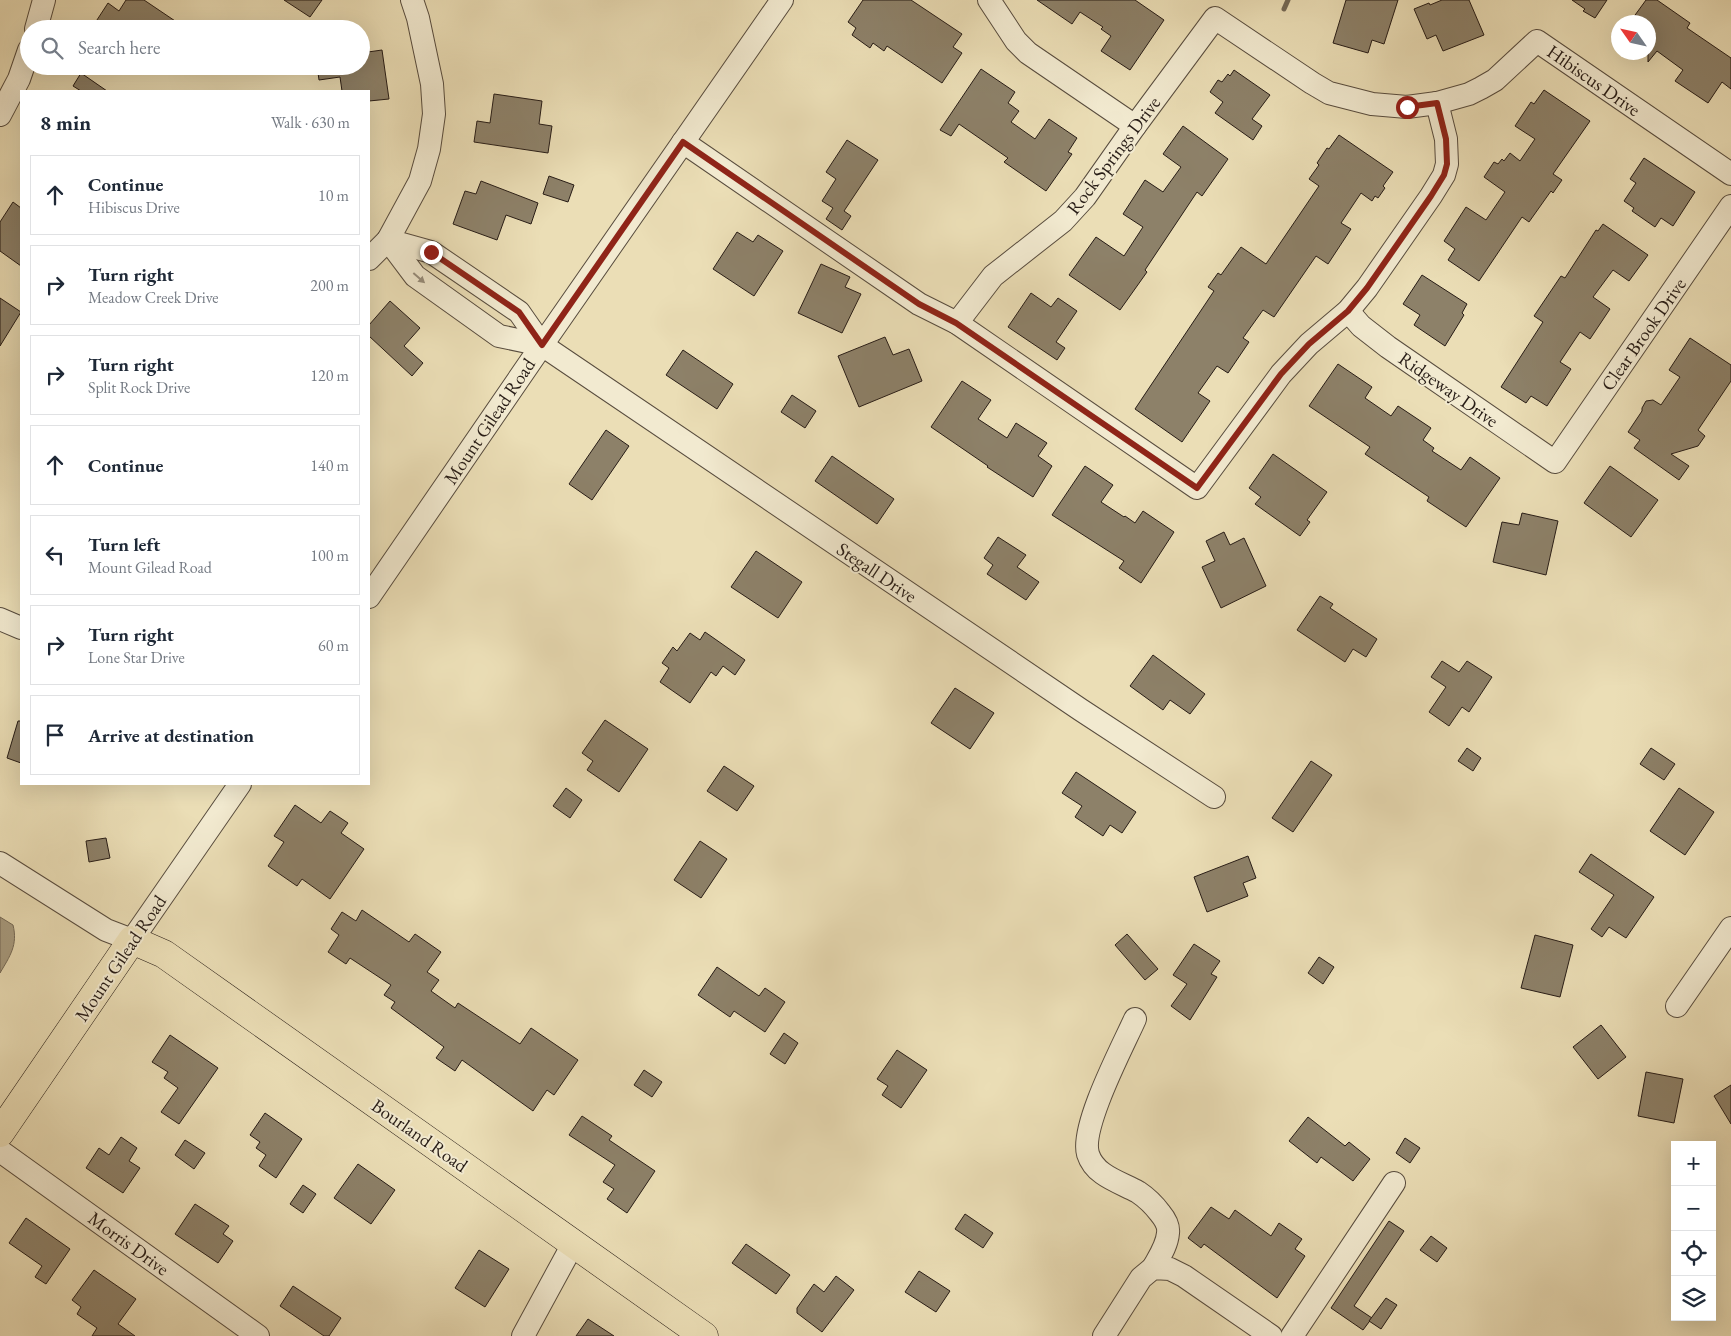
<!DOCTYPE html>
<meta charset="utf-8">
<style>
:root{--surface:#fff;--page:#f6f6f7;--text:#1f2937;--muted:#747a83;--line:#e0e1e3}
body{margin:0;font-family:"EB Garamond",serif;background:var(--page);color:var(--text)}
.controls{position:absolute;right:15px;bottom:15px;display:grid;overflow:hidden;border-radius:0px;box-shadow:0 5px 20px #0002}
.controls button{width:45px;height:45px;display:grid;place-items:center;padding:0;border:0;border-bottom:1px solid var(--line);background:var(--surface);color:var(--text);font:25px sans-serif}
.compass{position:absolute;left:1611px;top:15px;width:45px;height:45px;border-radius:50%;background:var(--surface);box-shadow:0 5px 20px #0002;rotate:304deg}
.stop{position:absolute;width:15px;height:15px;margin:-11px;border:4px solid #8f2418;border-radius:50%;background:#fff}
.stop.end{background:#8f2418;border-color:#fff;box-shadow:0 1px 5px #0008}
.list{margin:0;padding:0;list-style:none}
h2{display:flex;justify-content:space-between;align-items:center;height:65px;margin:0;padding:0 20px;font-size:21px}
h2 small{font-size:16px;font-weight:400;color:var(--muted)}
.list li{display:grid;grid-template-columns:32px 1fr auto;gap:15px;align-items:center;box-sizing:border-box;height:80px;margin:0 10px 10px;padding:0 10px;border:1px solid var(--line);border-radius:0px}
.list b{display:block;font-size:19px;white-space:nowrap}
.list p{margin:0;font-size:16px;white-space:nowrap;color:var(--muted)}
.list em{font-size:16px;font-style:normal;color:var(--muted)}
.icon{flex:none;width:28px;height:28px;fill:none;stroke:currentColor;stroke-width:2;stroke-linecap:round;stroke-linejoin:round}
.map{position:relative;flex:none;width:1731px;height:1336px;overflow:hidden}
.search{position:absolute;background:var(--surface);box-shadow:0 5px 20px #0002;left:20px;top:20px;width:350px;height:55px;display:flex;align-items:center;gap:12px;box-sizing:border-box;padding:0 18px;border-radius:28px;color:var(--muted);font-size:19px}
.panel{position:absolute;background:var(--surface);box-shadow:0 5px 20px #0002;left:20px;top:90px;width:350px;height:695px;border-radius:0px}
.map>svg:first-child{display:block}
.water{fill:#a89c80;stroke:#746956}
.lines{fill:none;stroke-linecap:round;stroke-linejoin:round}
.stream{stroke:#746956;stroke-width:5}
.building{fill:#8d8169;stroke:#271c16}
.minor-casing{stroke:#584c3e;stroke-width:24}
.major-casing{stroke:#271c16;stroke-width:29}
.minor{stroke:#f2ead0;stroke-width:22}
.major{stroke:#ebdeb6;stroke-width:28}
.oneway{fill:#978d7c}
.route{stroke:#8f2418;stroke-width:6}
.labels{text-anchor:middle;stroke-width:4;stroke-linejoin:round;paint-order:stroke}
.street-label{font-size:19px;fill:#271c16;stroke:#f2ead0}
</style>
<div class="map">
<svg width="1731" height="1336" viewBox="0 0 1731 1336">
<rect width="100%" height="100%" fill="#ebdeb6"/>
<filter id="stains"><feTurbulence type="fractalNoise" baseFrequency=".004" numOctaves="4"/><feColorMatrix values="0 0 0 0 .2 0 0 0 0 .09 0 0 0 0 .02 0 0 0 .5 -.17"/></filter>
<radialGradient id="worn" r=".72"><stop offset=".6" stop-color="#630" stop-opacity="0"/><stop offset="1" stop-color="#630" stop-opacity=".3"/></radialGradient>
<path class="water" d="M0 917 13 925C18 945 10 956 0 973Z"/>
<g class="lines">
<path class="stream" d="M1284 9 1288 0"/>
</g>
<g class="building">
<path d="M126 0H144L187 29H104L95 23 108 3 119 11Z"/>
<path d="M284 0H322L310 17Z"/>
<path d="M863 0H911L962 34 953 47 962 53 942 83 887 46 884 51 873 43 870 48 852 35 856 28 848 22Z"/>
<path d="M1037 0H1135L1164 20 1130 70 1101 51 1111 36 1101 29 1103 27 1080 12 1072 24Z"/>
<path d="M1346 0H1398L1384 44 1372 40 1368 53 1333 43Z"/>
<path d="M1442 0H1469L1484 35 1443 51 1436 35 1427 39 1414 9 1429 3 1430 5Z"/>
<path d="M1572 0H1607L1595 18 1583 11 1585 9Z"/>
<path d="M1646 0H1657L1690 23 1687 28 1731 58V89L1722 82 1708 103 1675 81 1683 70 1657 51 1648 62V22H1630Z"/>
<path d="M382 50 389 99 369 101V91H342L340 77 319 80 317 66H361V53Z"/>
<path d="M981 69 1015 92 1008 103 1019 111 1011 122 1035 139 1049 119 1077 138 1068 152 1072 154 1046 191 1004 162 1008 158 959 124 951 136 940 130Z"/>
<path d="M1234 70 1270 95 1252 119 1262 126 1253 140 1215 113 1223 102 1210 92 1218 80 1222 82 1228 74 1230 76Z"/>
<path d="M81 73 107 91H81L73 86Z"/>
<path d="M1544 90 1590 121 1553 174 1562 180 1553 193 1551 191 1529 222 1522 217 1479 281 1448 260 1455 249 1444 241 1466 207 1486 220 1505 192 1484 177 1494 162 1498 164 1502 159 1504 161 1510 153 1520 161 1535 139 1515 126 1531 102 1534 104Z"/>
<path d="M494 94 542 101 539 124 552 126 548 153 474 142 477 121 490 123Z"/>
<path d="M1183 126 1228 159 1202 196 1197 192 1145 270 1147 272 1120 310 1069 275 1096 237 1124 256 1143 227 1123 214 1145 180 1163 192 1181 167 1163 154Z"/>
<path d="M1339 135 1393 172 1383 186 1385 188 1378 198 1375 196 1372 201 1361 193 1341 223 1351 229 1328 264 1316 256 1274 317 1263 310 1243 338 1249 342 1228 373 1217 366 1198 393 1210 401 1182 442 1135 409 1214 291 1208 287 1218 273 1221 275 1241 247 1266 264 1319 186 1309 179 1319 165 1317 163 1327 148 1329 149Z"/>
<path d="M847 140 878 160 844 211 851 216 842 230 826 219 833 208 822 201 836 179 826 172Z"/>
<path d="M1644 158 1695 192 1673 226 1661 218 1655 227 1632 211 1634 208 1624 201 1636 183 1630 179Z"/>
<path d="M549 176 574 185 568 202 543 194Z"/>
<path d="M481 181 538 203 531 224 506 215 497 240 453 224 465 191 476 194Z"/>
<path d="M13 202 21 208V266L0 251V222Z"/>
<path d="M1603 224 1648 255 1629 281 1613 270 1593 297 1610 309 1590 339 1580 332 1560 362 1571 369 1547 406 1531 396 1526 403 1501 387 1543 322 1534 316 1561 276 1565 278 1596 230 1598 231Z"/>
<path d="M737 232 753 242 758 235 783 251 754 296 713 269Z"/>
<path d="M821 264 850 277 845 287 861 294 842 333 798 313Z"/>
<path d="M1422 275 1467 304 1462 313 1464 315 1445 346 1414 325 1420 315 1403 304Z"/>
<path d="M1031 293 1051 307 1058 298 1077 311 1056 342 1065 348 1057 360 1008 327Z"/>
<path d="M0 298 21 312 0 346Z"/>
<path d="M390 301 420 328 404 346 423 363 412 376 369 336V325Z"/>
<path d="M885 337 893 355 909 349 922 381 859 407 838 356Z"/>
<path d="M1690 338 1731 365V381L1698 430 1705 436 1698 446 1671 454 1689 466 1679 480 1634 448 1640 440 1628 432 1642 411V408L1646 401 1653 400 1661 405 1680 377 1669 370Z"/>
<path d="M683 350 733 384 717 409 666 375Z"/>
<path d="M1338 364 1372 387 1365 398 1391 416 1398 406 1431 428 1423 440 1434 448 1432 451 1461 470 1470 457 1500 478 1466 527 1427 501 1429 497 1365 454 1370 447 1309 406Z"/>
<path d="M962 381 991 400 978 419 1007 438 1016 423 1047 443 1038 456 1052 466 1033 497 987 467 988 466 931 427Z"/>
<path d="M792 395 816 411 805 428 781 412Z"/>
<path d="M606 430 629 446 592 500 569 484Z"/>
<path d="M1273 454 1327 492 1307 520 1310 522 1300 536 1255 504 1261 497 1249 488Z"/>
<path d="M832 456 894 499 877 524 815 481Z"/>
<path d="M1085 466 1113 485 1101 502 1124 517 1125 516 1135 523 1143 511 1174 532 1141 583 1119 568 1124 561 1052 515Z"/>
<path d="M1610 466 1658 500 1631 537 1584 503Z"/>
<path d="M1522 513 1558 521 1546 575 1493 562 1502 522 1519 525Z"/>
<path d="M1224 532 1230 545 1244 538 1266 586 1221 608 1202 567 1215 561 1206 541Z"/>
<path d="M998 537 1026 555 1017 567 1039 582 1026 600 987 574 993 565 984 558Z"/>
<path d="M756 551 802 582 778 618 731 587Z"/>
<path d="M1320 596 1333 604 1330 608 1377 639 1366 657 1353 649 1345 662 1297 630Z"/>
<path d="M705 632 745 660 735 675 723 666 716 676 711 672 690 703 660 682 669 668 662 663 673 647 677 651 690 633 700 640Z"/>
<path d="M1153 655 1205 694 1190 714 1170 700 1163 710 1130 686Z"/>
<path d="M1442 661 1459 672 1467 661 1492 677 1469 712 1462 707 1449 726 1429 712 1446 687 1431 677Z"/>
<path d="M955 688 994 713 970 749 931 723Z"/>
<path d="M605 720 648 749 619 792 587 770 593 761 582 753Z"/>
<path d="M18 721H21V763L7 758Z"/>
<path d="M1467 748 1481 758 1473 771 1458 761Z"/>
<path d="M1651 748 1675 764 1664 780 1640 764Z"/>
<path d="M1311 761 1332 775 1293 832 1272 818Z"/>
<path d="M724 766 754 786 737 811 707 791Z"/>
<path d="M1076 772 1136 812 1122 833 1110 825 1103 836 1075 817 1082 806 1062 793Z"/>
<path d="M566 788 582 800 570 818 553 806Z"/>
<path d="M1679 788 1714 812 1685 855 1650 831Z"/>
<path d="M295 805 321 823 330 811 348 823 341 833 364 849 330 899 302 879 297 886 268 866 284 842 274 836Z"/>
<path d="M106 838 110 858 89 862 86 841Z"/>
<path d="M700 841 727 859 701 898 674 880Z"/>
<path d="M1591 854 1654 897 1626 938 1609 927 1602 937 1591 929 1614 895 1579 872Z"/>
<path d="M1248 856 1256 878 1243 883 1248 896 1207 912 1194 877Z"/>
<path d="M362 910 409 942 415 934 441 952 427 972 439 980 431 991 455 1008 458 1003 520 1044 531 1028 578 1060 554 1095 547 1090 533 1111 462 1060 455 1071 436 1058 444 1047 391 1008 395 1002 384 995 391 985 350 958 346 964 328 952 339 935 331 929 342 912 356 921Z"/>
<path d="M1127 934 1158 969 1145 980 1115 945Z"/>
<path d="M1535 935 1573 945 1560 997 1521 988Z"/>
<path d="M1194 944 1220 961 1211 974 1217 977 1190 1020 1171 1006 1187 984 1173 975Z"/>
<path d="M1319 957 1334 967 1323 984 1308 973Z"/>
<path d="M717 967 759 996 765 988 785 1002 765 1032 734 1011 730 1017 698 995Z"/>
<path d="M1601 1025 1626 1057 1598 1079 1573 1047Z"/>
<path d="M784 1033 798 1043 785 1064 770 1054Z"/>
<path d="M170 1035 218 1068 179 1124 161 1112 178 1088 164 1078 168 1072 152 1062Z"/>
<path d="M897 1050 927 1070 901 1108 882 1095 888 1086 877 1079Z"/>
<path d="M644 1070 662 1082 652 1097 634 1085Z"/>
<path d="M1646 1072 1683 1079 1674 1123 1638 1116Z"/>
<path d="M1731 1085V1124L1714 1096Z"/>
<path d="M265 1113 302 1139 276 1178 259 1166 266 1155 256 1148 260 1142 250 1135Z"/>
<path d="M582 1116 612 1136 609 1140 655 1171 627 1213 607 1199 614 1189 603 1182 615 1165 569 1135Z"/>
<path d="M1308 1117 1345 1146 1349 1142 1370 1159 1353 1181 1321 1157 1317 1163 1289 1141Z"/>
<path d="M121 1137 137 1148 129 1161 140 1168 123 1193 86 1168 99 1148 109 1155Z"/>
<path d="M1405 1138 1420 1148 1410 1163 1396 1153Z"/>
<path d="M185 1140 205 1153 194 1169 175 1155Z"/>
<path d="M358 1164 395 1190 371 1224 334 1198Z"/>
<path d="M303 1185 316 1194 303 1213 290 1204Z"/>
<path d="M195 1204 229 1226 223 1234 233 1241 218 1263 175 1234Z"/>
<path d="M1211 1207 1229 1219 1235 1210 1271 1236 1279 1223 1302 1239 1295 1249 1305 1256 1277 1298 1204 1244 1201 1248 1188 1238Z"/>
<path d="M965 1214 993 1233 983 1248 955 1229Z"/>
<path d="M26 1218 70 1249 46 1284 35 1277 42 1266 9 1243Z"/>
<path d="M1389 1221 1404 1231 1354 1306 1372 1318 1363 1330 1331 1308Z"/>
<path d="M1431 1236 1447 1248 1437 1262 1420 1250Z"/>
<path d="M746 1244 790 1275 776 1294 732 1263Z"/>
<path d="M479 1250 509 1269 485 1307 455 1288Z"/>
<path d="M94 1270 136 1299 118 1324 135 1336H92L97 1328 77 1314 81 1307 72 1300Z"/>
<path d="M919 1271 950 1291 936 1312 905 1292Z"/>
<path d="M836 1276 854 1290 822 1332 797 1313V1308L814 1284 824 1292Z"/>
<path d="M293 1286 341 1318 329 1336H324L280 1306Z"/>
<path d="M1386 1298 1397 1305 1381 1329 1369 1321Z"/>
<path d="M588 1319 614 1336H576Z"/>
</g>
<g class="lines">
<g class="minor-casing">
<g id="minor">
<path d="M989 0 1016 41 1028 53 1135 126"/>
<path d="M36 29 44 0"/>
<path d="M0 115 19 79 29 50"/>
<path d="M683 142 919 304 957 323 1197 488 1281 374 1309 344 1348 311 1367 288 1431 196 1444 175 1447 164 1446 139 1437 103"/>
<path d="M388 240 431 252 519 312 542 345 1081 710 1214 797"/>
<path d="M388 240 415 276 499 336 542 345"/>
<path d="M369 259 388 240 420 181 429 149 434 114 432 84 418 18 412 0"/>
<path d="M1348 311 1361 326 1388 347 1555 462 1731 206"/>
<path d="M957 323 993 276 1063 221 1085 197 1135 126 1215 18 1312 83 1329 93 1372 104 1407 107 1437 103 1469 94 1481 88 1495 80 1537 41 1731 174"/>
<path d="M369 597 542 345 782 0"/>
<path d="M0 619 21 628"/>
<path d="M0 863 106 930 132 940 240 784"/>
<path d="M1677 1006 1731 928"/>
<path d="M1135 1019C1123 1046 1080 1127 1088 1154 1095 1176 1120 1182 1138 1192 1147 1198 1154 1205 1160 1213 1165 1219 1169 1226 1168 1233 1167 1246 1159 1257 1153 1268"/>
<path d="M0 1151 258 1336"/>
<path d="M523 1336 573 1244"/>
<path d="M1104 1336 1141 1278 1153 1268 1170 1269 1184 1276 1271 1336"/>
<path d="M1292 1336 1394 1183"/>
</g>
</g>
<g class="major-casing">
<path id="major" d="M0 1133 132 940 164 954 704 1336"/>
</g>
<use href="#minor" class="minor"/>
<use href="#major" class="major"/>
</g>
<defs><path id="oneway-solid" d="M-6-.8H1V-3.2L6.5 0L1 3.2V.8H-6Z" transform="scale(1.25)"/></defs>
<use class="oneway" href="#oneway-solid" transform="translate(419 278) rotate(41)"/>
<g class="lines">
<path class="route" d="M431 252 519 312 542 345 683 142 919 304 956 323 1197 488 1281 374 1309 344 1348 311 1367 288 1431 196 1444 175 1447 164 1446 139 1437 103 1407 107"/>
</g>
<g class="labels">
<g class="street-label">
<text transform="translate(1594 80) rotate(35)" y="7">Hibiscus Drive</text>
<text transform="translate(1113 155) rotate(-53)" y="7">Rock Springs Drive</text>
<text transform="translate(1643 334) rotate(-55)" y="7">Clear Brook Drive</text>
<text transform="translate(1449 389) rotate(35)" y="7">Ridgeway Drive</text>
<text transform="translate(489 421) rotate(-56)" y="7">Mount Gilead Road</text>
<text transform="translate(877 572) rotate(34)" y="7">Stegall Drive</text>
<text transform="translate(120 958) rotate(-56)" y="7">Mount Gilead Road</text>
<text transform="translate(420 1135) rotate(35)" y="7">Bourland Road</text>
<text transform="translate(129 1243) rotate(36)" y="7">Morris Drive</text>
</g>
</g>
<rect width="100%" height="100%" filter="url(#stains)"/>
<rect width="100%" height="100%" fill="url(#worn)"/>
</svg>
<div class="controls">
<button>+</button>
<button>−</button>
<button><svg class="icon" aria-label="locate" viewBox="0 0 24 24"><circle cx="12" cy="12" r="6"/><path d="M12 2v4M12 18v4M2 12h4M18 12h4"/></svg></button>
<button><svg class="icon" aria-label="layers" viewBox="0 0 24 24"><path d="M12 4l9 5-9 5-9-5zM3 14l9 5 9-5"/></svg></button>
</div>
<svg class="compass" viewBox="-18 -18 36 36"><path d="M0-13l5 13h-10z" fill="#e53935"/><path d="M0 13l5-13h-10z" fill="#747a83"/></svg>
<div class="stop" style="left:1407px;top:107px"></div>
<div class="stop end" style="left:431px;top:252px"></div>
<div class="search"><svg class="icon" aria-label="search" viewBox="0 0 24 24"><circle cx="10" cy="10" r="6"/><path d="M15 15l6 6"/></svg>Search here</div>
<section class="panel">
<h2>8 min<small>Walk · 630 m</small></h2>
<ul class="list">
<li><svg class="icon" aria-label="ahead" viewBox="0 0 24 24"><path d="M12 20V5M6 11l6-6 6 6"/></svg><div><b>Continue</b><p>Hibiscus Drive</p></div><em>10 m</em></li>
<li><svg class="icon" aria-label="right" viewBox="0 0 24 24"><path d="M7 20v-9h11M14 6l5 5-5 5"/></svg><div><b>Turn right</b><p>Meadow Creek Drive</p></div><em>200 m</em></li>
<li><svg class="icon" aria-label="right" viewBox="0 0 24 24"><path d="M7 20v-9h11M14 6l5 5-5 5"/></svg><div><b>Turn right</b><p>Split Rock Drive</p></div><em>120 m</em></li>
<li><svg class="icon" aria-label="ahead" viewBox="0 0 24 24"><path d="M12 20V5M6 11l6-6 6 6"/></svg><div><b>Continue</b></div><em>140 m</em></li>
<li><svg class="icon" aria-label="left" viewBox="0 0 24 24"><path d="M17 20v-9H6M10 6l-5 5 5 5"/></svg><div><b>Turn left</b><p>Mount Gilead Road</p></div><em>100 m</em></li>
<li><svg class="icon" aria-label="right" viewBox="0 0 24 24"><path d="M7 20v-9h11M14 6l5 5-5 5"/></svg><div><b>Turn right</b><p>Lone Star Drive</p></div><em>60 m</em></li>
<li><svg class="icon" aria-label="arrive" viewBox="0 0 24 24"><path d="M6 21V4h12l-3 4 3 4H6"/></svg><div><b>Arrive at destination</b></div></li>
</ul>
</section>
</div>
